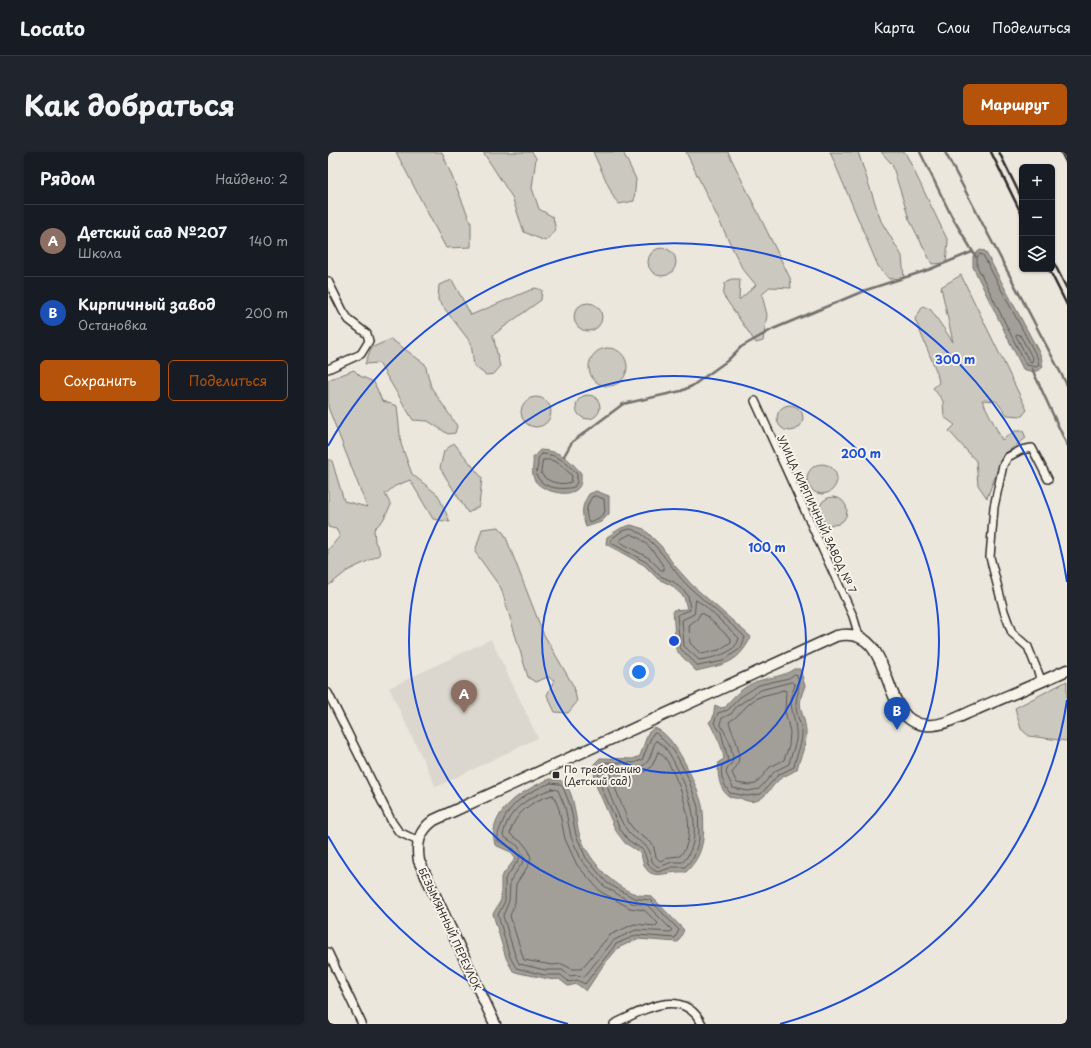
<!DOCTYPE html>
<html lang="ru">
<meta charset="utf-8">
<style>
:root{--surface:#171b24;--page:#20242c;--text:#f1f3f6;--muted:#9ea1a6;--line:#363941;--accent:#b45309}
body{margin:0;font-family:"Playpen Sans",sans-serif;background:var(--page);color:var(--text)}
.controls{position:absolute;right:12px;top:12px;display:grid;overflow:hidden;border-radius:6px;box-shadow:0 1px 3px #0004}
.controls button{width:36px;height:36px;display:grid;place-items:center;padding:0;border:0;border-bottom:1px solid var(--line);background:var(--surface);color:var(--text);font:20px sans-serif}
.you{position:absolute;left:311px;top:520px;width:14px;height:14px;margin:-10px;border:3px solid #fff;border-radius:50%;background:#1a73e8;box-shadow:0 0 0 6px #1a73e833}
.badge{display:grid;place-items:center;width:26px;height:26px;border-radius:50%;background:var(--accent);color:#fff;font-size:13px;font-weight:700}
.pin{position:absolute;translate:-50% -33px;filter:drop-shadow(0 1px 2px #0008)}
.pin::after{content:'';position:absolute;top:21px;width:14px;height:12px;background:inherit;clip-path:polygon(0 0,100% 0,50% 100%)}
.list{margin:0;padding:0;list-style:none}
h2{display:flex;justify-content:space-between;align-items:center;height:52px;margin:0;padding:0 16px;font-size:17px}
h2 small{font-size:13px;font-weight:400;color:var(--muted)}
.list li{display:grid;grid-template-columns:26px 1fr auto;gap:12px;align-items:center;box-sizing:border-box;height:72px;padding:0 16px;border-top:1px solid var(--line)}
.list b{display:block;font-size:15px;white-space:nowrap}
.list p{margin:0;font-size:13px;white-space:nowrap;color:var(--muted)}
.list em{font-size:13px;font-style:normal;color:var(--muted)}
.actions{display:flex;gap:8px;padding:12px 16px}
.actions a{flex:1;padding:9px 0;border:1px solid var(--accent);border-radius:6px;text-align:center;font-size:14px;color:var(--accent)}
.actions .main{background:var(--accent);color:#fff}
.icon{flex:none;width:22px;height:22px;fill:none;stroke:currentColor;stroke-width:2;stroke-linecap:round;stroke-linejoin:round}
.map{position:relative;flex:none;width:739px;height:872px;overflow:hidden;border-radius:6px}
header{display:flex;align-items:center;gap:24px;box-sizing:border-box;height:56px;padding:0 20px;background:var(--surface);border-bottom:1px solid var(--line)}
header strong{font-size:19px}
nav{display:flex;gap:22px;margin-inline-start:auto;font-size:14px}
.intro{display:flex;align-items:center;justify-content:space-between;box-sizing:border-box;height:96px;padding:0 24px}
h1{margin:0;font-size:28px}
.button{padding:10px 18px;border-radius:6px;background:var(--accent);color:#fff;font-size:14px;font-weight:700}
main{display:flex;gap:24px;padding:0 24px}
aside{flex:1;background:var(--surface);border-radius:6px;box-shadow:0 1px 3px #0004}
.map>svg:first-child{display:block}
.built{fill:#dbd7ce}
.green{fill:#cbc8bf;stroke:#7b7a75}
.water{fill:#a29f98;stroke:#72716c}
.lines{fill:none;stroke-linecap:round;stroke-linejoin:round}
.shore{stroke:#5b5957;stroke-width:1}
.stream{stroke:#72716c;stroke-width:2.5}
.street-casing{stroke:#2b2b2b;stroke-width:10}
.secondary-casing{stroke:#2b2b2b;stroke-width:13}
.street{stroke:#f7f3e8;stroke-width:7}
.secondary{stroke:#f7f3e8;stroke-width:10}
.rail{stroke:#2b2b2b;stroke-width:2.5}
.ring{fill:none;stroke:#1d4ed8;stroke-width:2}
.poi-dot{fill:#2b2b2b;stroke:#f7f3e8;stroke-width:1.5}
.labels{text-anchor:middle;stroke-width:4;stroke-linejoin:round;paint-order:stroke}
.street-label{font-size:10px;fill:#2b2b2b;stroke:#f7f3e8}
.poi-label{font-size:10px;fill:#2b2b2b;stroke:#f7f3e8;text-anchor:start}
.centre{fill:#1d4ed8;stroke:#f7f3e8;stroke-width:2}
.ring-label{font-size:12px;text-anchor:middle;font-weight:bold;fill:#1d4ed8;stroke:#f7f3e8;stroke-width:4;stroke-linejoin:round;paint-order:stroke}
</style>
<header>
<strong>Locato</strong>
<nav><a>Карта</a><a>Слои</a><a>Поделиться</a></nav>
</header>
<div class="intro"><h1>Как добраться</h1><a class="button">Маршрут</a></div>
<main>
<aside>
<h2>Рядом<small>Найдено: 2</small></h2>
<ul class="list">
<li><span class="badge" style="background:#8d6e63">A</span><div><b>Детский сад №207</b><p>Школа</p></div><em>140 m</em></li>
<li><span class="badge" style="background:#1a4fb4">B</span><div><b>Кирпичный завод</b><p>Остановка</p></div><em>200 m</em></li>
</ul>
<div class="actions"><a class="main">Сохранить</a><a>Поделиться</a></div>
</aside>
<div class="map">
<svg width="739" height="872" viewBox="0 0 739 872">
<rect width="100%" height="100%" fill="#ebe7dd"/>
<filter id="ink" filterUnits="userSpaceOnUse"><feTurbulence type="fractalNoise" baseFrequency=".025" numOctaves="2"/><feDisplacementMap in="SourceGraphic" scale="8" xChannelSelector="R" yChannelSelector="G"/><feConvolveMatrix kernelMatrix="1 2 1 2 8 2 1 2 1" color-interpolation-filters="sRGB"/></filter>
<g filter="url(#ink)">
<path class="built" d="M163 487 210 586 108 635 61 536Z"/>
<g class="green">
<path d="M68 0H114L143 71V95L118 96Z"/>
<path d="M155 0H204L208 6 204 36 211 57 225 65 228 79 217 89 196 80 184 45Z"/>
<path d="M265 0H295L308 27 306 49 291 52 286 46Z"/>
<path d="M358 0H400L462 126 463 136 441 135 434 143 439 163 435 189 428 191 395 143 397 131 403 127H412L411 148 428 133 414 116Z"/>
<path d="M502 0H530L553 69 574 104 576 126 561 127 550 114Z"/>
<path d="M553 0H577L620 89 618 111 604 112 581 67 564 12Z"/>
<circle cx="334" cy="110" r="14"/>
<path d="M633 123 699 258 694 264 679 263 668 249 654 248 674 288 687 279H695L698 286 675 303 659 346 650 333 648 309 621 279 627 273 616 265 615 249 605 236 611 231 609 221 587 167 595 154 603 158 625 190 613 135Z"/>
<path d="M124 128 143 163 207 136 214 138 213 148 165 183 172 215 166 222 158 223 146 214 143 191 110 148 111 133Z"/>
<circle cx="260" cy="165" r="14"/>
<path d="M63 187 97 212 103 235 129 274 127 281 120 282 100 269 85 268 51 211 37 212 43 196Z"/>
<circle cx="280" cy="215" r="19"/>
<path d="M26 218 32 224 46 230 54 249 69 254 73 292 84 322 110 343 122 370 105 367 82 328 67 334 57 342 63 353 55 368 46 377 47 390 51 397 52 403 19 419 0 434V398L12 384 8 377 0 375V307L4 309 16 349 39 355 0 255V228Z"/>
<circle cx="260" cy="255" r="12"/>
<circle cx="208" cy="260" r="15"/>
<circle cx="462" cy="266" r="13"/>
<path d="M126 291 154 326 151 354 140 361 112 316 116 299Z"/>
<circle cx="494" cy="327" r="15"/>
<circle cx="505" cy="359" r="14"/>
<path d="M171 375 177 383 215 481 246 535 249 550 240 561 227 560 219 543 226 528 220 525 207 530 200 525 173 436 147 400 154 377Z"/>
<path d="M739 529V589L701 584 693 577 687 556Z"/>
</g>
<g class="water">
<path d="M652 98 657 99 713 204 715 215C708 221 704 220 695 217L645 115V104Z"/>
<path d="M212 298C233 299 240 306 253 321 253 327 254 334 248 338 238 346 211 338 206 327 203 320 206 312 205 305Z"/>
<path d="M268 339 281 344V362L273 370 258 375C253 360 253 355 261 342Z"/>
<path d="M303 373 316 377 333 394 346 413 364 433 423 485C409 513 396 512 368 519L348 498 345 458 359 457 356 445 343 433 330 427 316 413 278 392 279 385 293 376Z"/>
<path d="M466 517H472L477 534C467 557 476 558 478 579 479 594 472 604 469 617 464 621 458 623 453 626 440 636 434 658 412 646 393 649 388 624 391 610L396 607C394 592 388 583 381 570L385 566 387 553 393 556 398 555C404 544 418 533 430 529 442 525 455 525 466 517Z"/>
<path d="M326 576C347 581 369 634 374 653 376 663 376 678 375 687 373 701 368 710 358 720 336 718 318 735 313 701L297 691 288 679 267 631 266 612 272 606 305 607 312 604 320 581Z"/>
<path d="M222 627C228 628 232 627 236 631 247 641 247 667 251 681 258 704 283 735 308 742 312 744 318 743 323 744L356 778 350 790 309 787 290 796 274 815 258 839 249 832 240 834 231 827C221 829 216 825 206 824 198 822 192 822 185 819L178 806 165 762 173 748V725L188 706 183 700 167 693C158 660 196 637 222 627Z"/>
</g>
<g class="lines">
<g class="shore">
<path d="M652 102 655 103 709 205 711 213 709 215 698 213 649 114V106Z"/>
<path d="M689 182 692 183 705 207 704 210 701 209 688 184Z"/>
<path d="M214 302C230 302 239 311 249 322V330L246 335C236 338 216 337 210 326 207 322 209 318 210 313 210 308 209 306 214 302Z"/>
<path d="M215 308C228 306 236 315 244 324L243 330C234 334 217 330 213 321Z"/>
<path d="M268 344 276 347 277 360 271 366 261 370C256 361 259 353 264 345Z"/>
<path d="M303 377C327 384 343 418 361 435 380 452 399 468 417 485L413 496 395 509 370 514 352 496 349 463 362 458 360 443 346 430 332 424 318 410 283 391V387L294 379Z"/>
<path d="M303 382C318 387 328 403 336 415V418H333L321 406 292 390V388Z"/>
<path d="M368 448 376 453 411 486C408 502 384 506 371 508L356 494 354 468 366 462Z"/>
<path d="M373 461 376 462 403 487V490L391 498 373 502 362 491 361 473 369 467Z"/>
<path d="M467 522 469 523C474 536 468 541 468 553 468 562 472 570 474 578 475 592 468 602 466 615L450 623 433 642 419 644 402 641C395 632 392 624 394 613L399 610 400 607 393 580 386 571 390 561 400 558 411 546 431 533 461 526Z"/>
<path d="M464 530 467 533C459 555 466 558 468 579 470 591 463 600 461 612L447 619 431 637 420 639 405 636 398 621 399 617 404 611 405 605 402 591 392 571 394 566 403 562 409 554 433 538Z"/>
<path d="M455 538 458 539 457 559 462 580 461 594 456 608 442 615 428 632 421 633 409 631 404 621C419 603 406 588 401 570 411 564 417 554 427 547 436 542 446 542 455 538Z"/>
<path d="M328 581 346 599 359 623 370 655 371 687 366 705 357 715H345L330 720C318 716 320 708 315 698L300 688 292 677 271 630 270 614 274 610 305 611 314 608 324 583Z"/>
<path d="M328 589C337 592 343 604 347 612 361 638 378 685 355 710H344L331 715C320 711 325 702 319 695 314 690 307 687 302 682 291 670 277 633 275 617L277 615C289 615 312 621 320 609 324 603 324 595 328 589Z"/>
<path d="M330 600C336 602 339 609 342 614 353 635 372 683 352 704L342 705 332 709 328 705 325 692 307 679 301 671 282 623 284 621C297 621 317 626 325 612 327 608 328 604 330 600Z"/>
<path d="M223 631 231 632 235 635 242 653 248 683 258 706 279 731 306 746 322 748 351 778 347 786 309 783 288 792 257 832 249 828 241 830 233 823H216L188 816 182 805 170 763 177 749V727L192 706 186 697 170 689C169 683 171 679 173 674 181 651 201 639 223 631Z"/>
<path d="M224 637 230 638 237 655 243 685 254 709 276 734 304 751 319 753 344 778 342 780 308 778 286 788 256 825 249 823 242 824 234 818H217L191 812 187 803 175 764 181 749 182 729 197 707 190 694 175 684C179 658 200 645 224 637Z"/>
<path d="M225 643 231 657 237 687 249 713 273 740 302 756 316 758 330 771 328 774 306 772 282 783 253 817H244L234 812 224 813 196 808 182 764 187 750 188 732 200 714 203 707 201 699 195 691 182 682C185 662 206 647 225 643Z"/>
</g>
<g class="stream">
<path d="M592 0 623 63 648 105"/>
<path d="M617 0 739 233"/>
<path d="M704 217 739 293"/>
<path d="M236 304 244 290 295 252 353 239 364 234 399 209 413 195 445 177 538 138 600 118 644 100"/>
</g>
<g class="street-casing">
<g id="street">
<path d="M0 129 15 159 21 168 39 182 41 189 33 202 0 217"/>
<path d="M427 249 525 464 531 484"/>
<path d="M714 530 700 495 684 481 676 459 662 405 666 355 675 313 680 305 693 298 704 296 720 327"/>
<path d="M0 541 64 670 71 680 90 689"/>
<path d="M0 800 34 872"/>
<path d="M286 872C314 859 354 833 374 872"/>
</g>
</g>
<g class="secondary-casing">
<path id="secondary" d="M167 872 91 709C88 691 91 679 106 668L508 484C569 470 549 570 598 573 615 575 634 563 649 557 679 544 709 532 739 518"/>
</g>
<use href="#street" class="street"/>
<use href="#secondary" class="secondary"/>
<g class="rail">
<path d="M663 0 694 63"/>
<path d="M671 0 694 47"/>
<path d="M733 0 739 12"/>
<path d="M724 107 739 137"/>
<path d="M721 117 739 153"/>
</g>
</g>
</g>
<g class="ring">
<circle cx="346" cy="489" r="132"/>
<circle cx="346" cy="489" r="265"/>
<path d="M739 548A397 397 0 0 1 452 872M240 872A397 397 0 0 1 0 684M0 294A397 397 0 0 1 739 430"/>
</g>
<rect class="poi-dot" x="224" y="619" width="8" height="8" rx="2"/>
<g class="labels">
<g class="street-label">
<text transform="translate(489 362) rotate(65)" y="4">УЛИЦА КИРПИЧНЫЙ ЗАВОД № 7</text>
<text transform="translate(122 777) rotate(65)" y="4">БЕЗЫМЯННЫЙ ПЕРЕУЛОК</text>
</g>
<g class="poi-label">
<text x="236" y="621">По требованию<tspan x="236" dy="12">(Детский сад)</tspan></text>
</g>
</g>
<circle cx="346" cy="489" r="6" class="centre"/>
<g class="ring-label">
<text x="627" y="212">300 m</text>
<text x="533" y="306">200 m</text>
<text x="439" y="400">100 m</text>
</g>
</svg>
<div class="controls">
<button>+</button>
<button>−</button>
<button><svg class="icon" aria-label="layers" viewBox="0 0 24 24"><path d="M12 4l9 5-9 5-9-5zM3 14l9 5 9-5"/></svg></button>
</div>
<div class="you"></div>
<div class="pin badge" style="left:136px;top:561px;background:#8d6e63">A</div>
<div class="pin badge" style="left:569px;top:578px;background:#1a4fb4">B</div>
</div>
</main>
